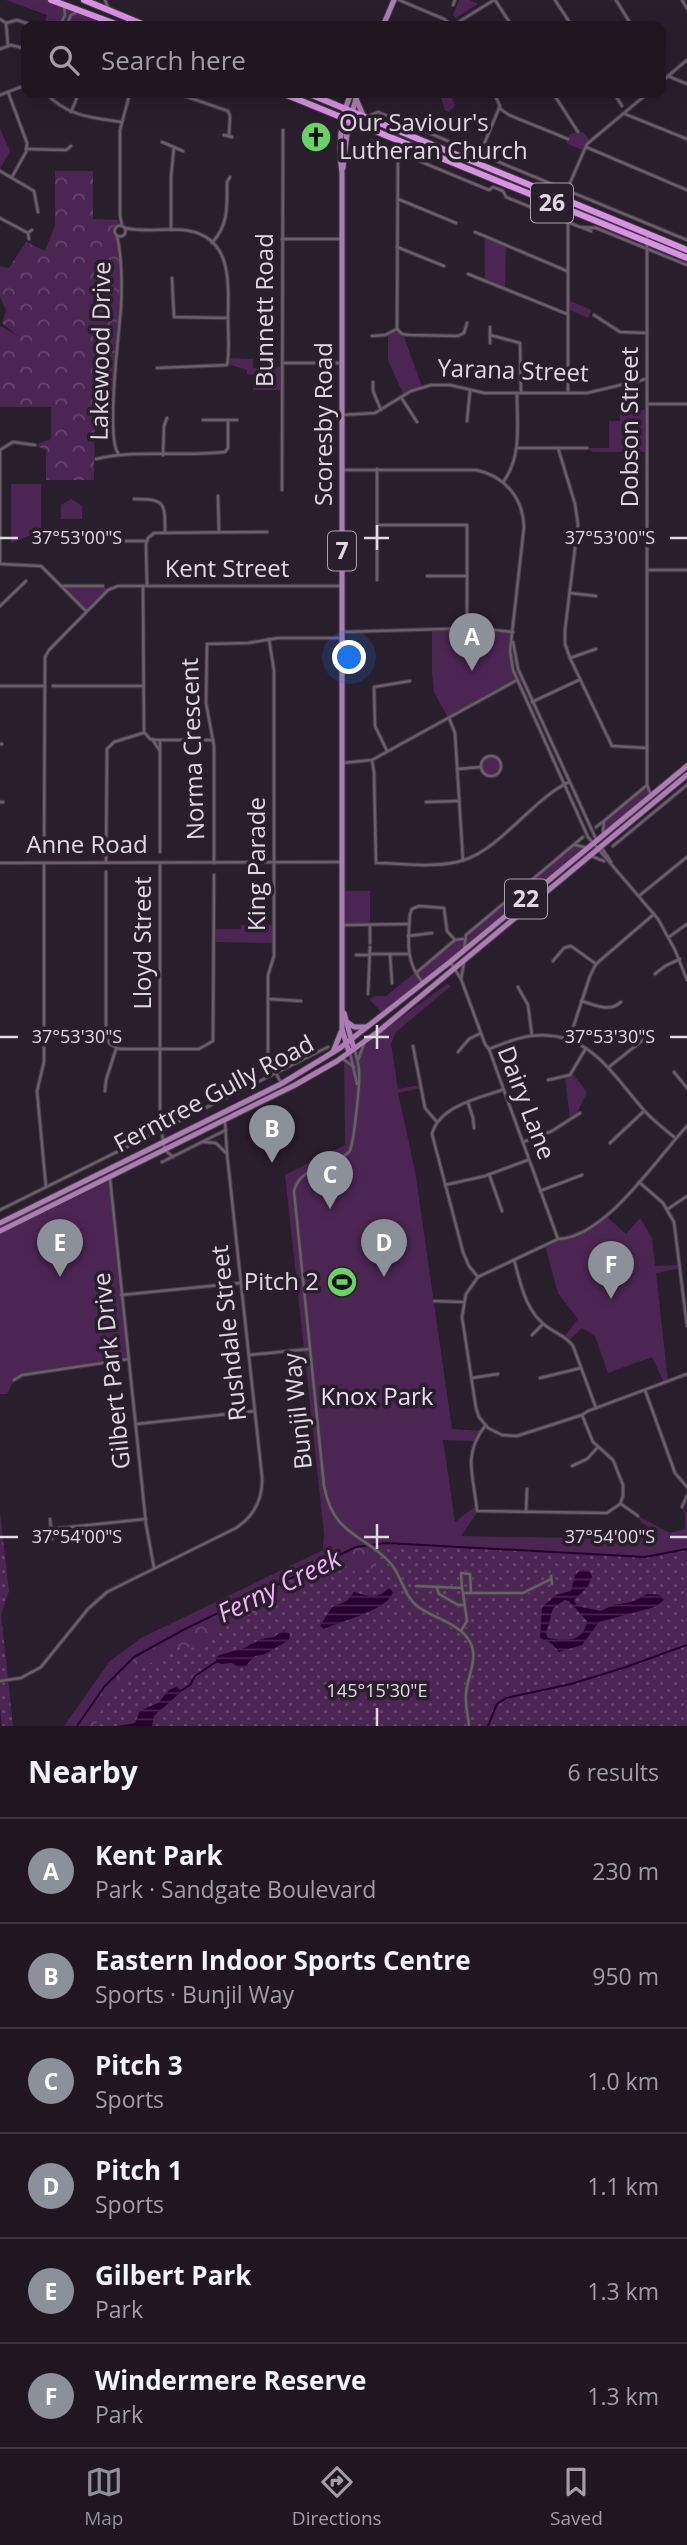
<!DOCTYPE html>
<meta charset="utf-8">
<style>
:root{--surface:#1f1620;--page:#2c232d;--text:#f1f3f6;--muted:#a19fa5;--line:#3c353e;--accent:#8c9099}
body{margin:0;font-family:"Open Sans",sans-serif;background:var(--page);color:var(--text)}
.you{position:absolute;left:350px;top:658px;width:24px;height:24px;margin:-18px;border:5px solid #fff;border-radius:50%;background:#1a73e8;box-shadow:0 0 0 10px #1a73e833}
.badge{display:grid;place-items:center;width:46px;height:46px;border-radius:50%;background:var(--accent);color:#fff;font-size:23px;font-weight:700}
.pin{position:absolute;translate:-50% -58px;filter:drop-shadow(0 2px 4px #0008)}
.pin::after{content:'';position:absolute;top:37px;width:24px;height:21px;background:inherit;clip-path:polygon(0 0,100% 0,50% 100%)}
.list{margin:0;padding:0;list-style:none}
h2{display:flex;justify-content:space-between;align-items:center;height:91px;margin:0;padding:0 28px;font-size:30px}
h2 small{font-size:23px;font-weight:400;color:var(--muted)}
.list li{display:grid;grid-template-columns:46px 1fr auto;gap:21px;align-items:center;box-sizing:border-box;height:105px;padding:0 28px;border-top:2px solid var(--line)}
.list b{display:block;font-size:26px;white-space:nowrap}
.list p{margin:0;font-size:23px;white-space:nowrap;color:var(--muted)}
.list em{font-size:23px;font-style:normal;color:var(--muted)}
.icon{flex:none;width:38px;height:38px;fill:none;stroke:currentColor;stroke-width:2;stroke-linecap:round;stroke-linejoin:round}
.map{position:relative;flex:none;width:687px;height:1726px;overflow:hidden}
.search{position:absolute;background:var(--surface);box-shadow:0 7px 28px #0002;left:21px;right:21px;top:21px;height:77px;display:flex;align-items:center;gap:18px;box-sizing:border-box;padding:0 24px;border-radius:14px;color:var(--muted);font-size:26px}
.sheet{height:721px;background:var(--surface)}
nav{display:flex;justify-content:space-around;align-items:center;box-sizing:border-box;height:98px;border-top:2px solid var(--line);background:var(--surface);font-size:19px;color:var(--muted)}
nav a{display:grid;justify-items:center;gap:4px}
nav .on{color:var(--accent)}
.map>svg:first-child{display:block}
.grass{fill:url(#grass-dots)}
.forest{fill:url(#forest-crowns)}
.park{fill:#4c2652}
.water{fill:url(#water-rules);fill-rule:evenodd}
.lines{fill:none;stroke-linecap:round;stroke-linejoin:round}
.stream{stroke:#27002d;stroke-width:2}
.street-casing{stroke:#433a44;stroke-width:4.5}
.primary-casing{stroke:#433a44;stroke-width:7}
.highway-casing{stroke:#433a44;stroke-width:8}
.street{stroke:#6b5d6c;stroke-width:2.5}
.primary{stroke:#ac7db3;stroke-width:5}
.highway{stroke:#d892e2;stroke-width:6}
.ticks{fill:none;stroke:#e0d9e1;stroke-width:2.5}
.labels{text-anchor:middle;stroke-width:7;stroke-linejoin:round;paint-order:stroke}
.shield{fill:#291e2b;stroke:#a9a1aa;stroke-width:2}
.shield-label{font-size:23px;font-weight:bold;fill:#e0d9e1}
.poi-label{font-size:24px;fill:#e0d9e1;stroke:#291e2b;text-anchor:start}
.street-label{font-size:24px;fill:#e0d9e1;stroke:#291e2b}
.park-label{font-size:24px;fill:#f4d9f8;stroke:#291e2b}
.water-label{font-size:26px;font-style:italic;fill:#f4b1fd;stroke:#291e2b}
.ticks-label{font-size:18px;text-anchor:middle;fill:#e0d9e1;stroke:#291e2b;stroke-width:7;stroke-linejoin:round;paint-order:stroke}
</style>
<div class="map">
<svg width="687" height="1726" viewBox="0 0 687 1726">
<defs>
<pattern id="grass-dots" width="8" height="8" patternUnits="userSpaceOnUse" patternTransform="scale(1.75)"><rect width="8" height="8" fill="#4c2652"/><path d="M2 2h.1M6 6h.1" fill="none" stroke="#66456b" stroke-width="1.8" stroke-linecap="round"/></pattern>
<pattern id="forest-crowns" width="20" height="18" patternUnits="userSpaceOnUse" patternTransform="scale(1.75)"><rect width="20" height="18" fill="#4c2652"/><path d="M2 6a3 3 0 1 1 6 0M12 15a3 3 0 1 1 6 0" fill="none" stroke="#66456b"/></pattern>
<pattern id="water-rules" width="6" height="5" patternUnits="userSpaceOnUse" patternTransform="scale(1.75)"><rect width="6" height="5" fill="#27002d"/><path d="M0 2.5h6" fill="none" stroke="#46254b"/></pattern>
</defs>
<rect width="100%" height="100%" fill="#291e2b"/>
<g class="grass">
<path d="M0 1513 9 1591 1 1614 13 1726H2L0 1707Z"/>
<path d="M386 1543 645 1557 687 1548V1726H77L127 1662 361 1546Z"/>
</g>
<g class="forest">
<path d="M55 171H93V219L119 220 114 231C130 259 116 370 114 407H95L94 480H46V450L35 445 51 439V407H0V326L18 336 2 323 6 310 0 297V266L9 268 26 242 45 251 55 226Z"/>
<path d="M358 1543 367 1549 376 1568 357 1569 353 1572 346 1567C337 1575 326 1575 315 1579 280 1592 254 1619 217 1630L212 1634 205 1649C175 1646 179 1643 154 1661 147 1666 136 1669 130 1677 124 1686 119 1696 106 1698L95 1726H73L125 1657Z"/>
</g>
<g class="park">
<path d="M6 0H51L121 26H79L63 20 60 26H44L47 15Z"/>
<path d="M459 0H470L478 4 456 18 453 15Z"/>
<path d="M440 93H449L455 105 449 112 445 111Z"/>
<path d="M0 129 10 151 0 169Z"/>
<path d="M583 132 590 141 583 150 566 143 570 134Z"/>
<path d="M485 237 506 246 505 289 485 281Z"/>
<path d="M567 300 592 310 588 318 567 309Z"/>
<path d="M397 329 403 334 422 387 404 395 388 361V333Z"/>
<path d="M228 358 253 359V368L282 367V390H253V375L247 374V370L227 364Z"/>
<path d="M620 410H647V452H593L587 448H609V421H620Z"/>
<path d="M11 484H41V531L11 543Z"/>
<path d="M71 499 82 506V519H61V505Z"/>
<path d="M61 586H103L108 590 86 612Z"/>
<path d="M477 628 513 632 510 659 517 680 448 718 434 692 432 673V630Z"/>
<circle cx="491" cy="766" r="10"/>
<path d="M647 785 651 795 603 836 604 821Z"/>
<path d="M575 845 588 848 383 1014 370 1000 374 996H386L455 940 464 938Z"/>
<rect x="343" y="891" width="27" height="34"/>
<path d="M241 925H274V943L214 942V929H241Z"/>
<path d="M447 984 451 986 396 1032 391 1044 398 1089 421 1085V1088L398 1093 415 1171 452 1429 482 1431 474 1441 443 1440 455 1522 477 1505 478 1511 461 1536 625 1539 659 1535 641 1522 638 1516 670 1533 685 1529V1514L682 1507 687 1513V1548L645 1557 386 1543 356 1547 185 1629 134 1657 109 1682 77 1726H64L110 1661 141 1638 323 1550 324 1533 285 1175 345 1145 344 1063 388 1027Z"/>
<path d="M572 1073 587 1092 576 1115 570 1118 565 1077Z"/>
<path d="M110 1177 129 1359 22 1375 14 1380 7 1394H0V1231Z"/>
<path d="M607 1217 626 1234 640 1218 652 1238 655 1266 680 1265 681 1268 656 1273 668 1382 664 1383 652 1357 608 1373 595 1336 582 1328 569 1340 564 1337 578 1319 558 1293 545 1246C565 1234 585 1231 607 1217Z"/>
</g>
<g class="water">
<path d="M580 1570H588L592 1576 588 1586 574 1600 577 1606 601 1611 613 1605 632 1602 647 1594 660 1595 664 1600 655 1607 599 1622 582 1645 559 1652 552 1644 540 1638 542 1607 556 1595 571 1591 575 1576ZM565 1600 569 1601 587 1621C583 1643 566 1641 548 1638L546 1634 553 1608Z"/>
<path d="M389 1588 393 1592C388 1610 341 1621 324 1629L320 1626 332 1607 347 1601 354 1592C369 1596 377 1600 389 1588Z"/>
<path d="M284 1630 290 1634 289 1640 265 1654 255 1656 245 1667H238L232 1663 221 1664 216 1662V1657L220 1655 244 1648 261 1639 274 1637Z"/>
<path d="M176 1687 182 1691 154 1716 152 1726H118L135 1723 140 1711 158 1703 169 1690Z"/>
</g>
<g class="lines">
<g class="stream">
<path d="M182 1690 190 1685 195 1676 216 1662"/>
<path d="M77 1726 104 1687 134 1657 185 1629 356 1547 386 1543 645 1557 687 1549"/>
<path d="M488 1726 497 1704 506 1698 571 1684 626 1667 687 1645"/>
</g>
<g class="street-casing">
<g id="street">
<path d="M105 0 109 10"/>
<path d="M399 0 444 19 453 26"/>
<path d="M495 0 512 26"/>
<path d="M555 0 572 26"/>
<path d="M616 0 632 26"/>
<path d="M682 0 687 8"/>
<path d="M453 5 455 0"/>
<path d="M0 19 6 23 8 46"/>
<path d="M6 23 17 20 35 26"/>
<path d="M46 26 47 25"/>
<path d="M60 26 65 15 64 6"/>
<path d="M66 26 71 15 79 11"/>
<path d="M452 26 494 0"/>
<path d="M0 49 11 45 26 49"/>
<path d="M668 76 687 84"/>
<path d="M661 82 687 60"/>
<path d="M8 92 27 143 26 152 12 177"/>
<path d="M46 93C66 116 93 118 121 122"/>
<path d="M176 93 228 111 230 116 229 135"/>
<path d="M553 93 578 132"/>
<path d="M614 93 622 106"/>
<path d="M0 95 26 85"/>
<path d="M499 108 509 115 568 139"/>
<path d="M71 112 79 93"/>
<path d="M625 114 687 139"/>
<path d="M367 117 378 112 687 240"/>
<path d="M224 135 232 137"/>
<path d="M371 141 489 190 493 187 503 191 506 197 580 227 596 228 687 265"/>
<path d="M162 142 183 151"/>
<path d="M398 143 397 329 402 334 409 335 458 336 464 333 467 323"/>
<path d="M586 147 687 190"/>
<path d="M26 149 66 150 71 146"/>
<path d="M480 154 500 106 494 93"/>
<path d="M0 171 34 191 38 212"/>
<path d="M398 199 456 223"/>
<path d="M563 199 587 144 648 93"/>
<path d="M0 218 28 233"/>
<circle cx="120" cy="231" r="5.5"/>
<path d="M122 226 120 215V130L130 93"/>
<path d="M125 228C146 233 168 227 190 231 234 240 228 287 228 321 228 335 230 351 227 365L157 368"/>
<path d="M583 228 591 231"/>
<path d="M171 230V177L174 147"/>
<path d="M475 232 567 271"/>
<path d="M647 234V785L651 795"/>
<path d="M117 236C122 258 122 284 121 307 119 332 106 437 118 453"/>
<path d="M29 239 28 233 32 230"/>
<path d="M282 239H341"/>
<path d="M212 243C229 224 227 206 227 182L230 177"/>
<path d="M397 247 444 266"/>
<path d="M468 274 567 314"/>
<path d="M172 278 174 317 228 318"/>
<path d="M594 315 620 332 647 333"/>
<path d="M490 335 520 343 521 393"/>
<path d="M372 336 385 335 397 329"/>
<path d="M490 343V327"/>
<path d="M282 363H341"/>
<path d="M373 382V391L381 410"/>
<path d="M568 393V211"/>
<path d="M401 397 417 422"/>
<path d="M647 404H687"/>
<path d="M341 415 375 413 411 391 431 385H450L484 393H587L646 379"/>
<path d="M203 420H237"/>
<path d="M467 421 470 391"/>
<path d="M517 448H587"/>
<path d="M558 448 575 504 578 524 565 630V644L570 658 612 746 647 748"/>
<path d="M0 450 13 442 35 445"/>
<path d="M0 452V564"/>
<path d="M163 455 164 426 167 418"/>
<path d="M96 459C137 449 182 457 225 452L228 448V420"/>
<path d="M341 470H476C505 476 523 498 524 527L510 651 513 670 588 837 658 919 675 950 687 980"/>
<path d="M504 481C522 455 517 424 517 393"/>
<path d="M282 490 283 130"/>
<path d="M218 496 219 532"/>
<path d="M134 499C165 499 165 502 165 532"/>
<path d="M378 525H467V628"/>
<path d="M122 541H147"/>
<path d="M0 564 41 566 86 611"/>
<path d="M648 570H687"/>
<path d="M427 576H467"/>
<path d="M377 580V469"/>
<path d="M61 586H103"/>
<path d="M147 586 146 544 148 538 154 533 267 532"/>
<path d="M143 587 144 732 150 739 156 740H213"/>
<path d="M570 593 596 596"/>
<path d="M0 606 26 581"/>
<path d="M342 632 477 628 513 632"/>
<path d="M269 639 274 671V956L268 975V1057L281 1083"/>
<path d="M513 642 518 669 596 839"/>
<path d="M570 658 596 649"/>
<path d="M0 686H44"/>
<path d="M53 686H143"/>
<path d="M532 702 579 680"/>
<path d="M449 718 455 733 463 861"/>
<path d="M152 739 160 751"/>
<path d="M160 740V852"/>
<path d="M0 744H2"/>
<path d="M387 751 375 726 374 687 410 681"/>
<circle cx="491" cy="766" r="10"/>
<path d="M372 760 374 772 376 863C403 863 437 869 464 860 500 849 533 799 569 782"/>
<path d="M342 763 372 760 517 680"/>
<path d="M458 769 481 767"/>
<path d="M0 802H3"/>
<path d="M426 802 459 801"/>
<path d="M596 827 604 821"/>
<path d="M603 832 604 821 646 786"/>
<path d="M575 845 588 848"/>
<path d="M613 846 687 785"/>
<path d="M601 847 611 862"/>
<path d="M44 854 45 657 49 650 108 590 118 586H342"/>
<path d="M591 856 604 861"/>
<path d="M106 862 107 749 114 742 143 733"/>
<path d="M0 863 340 862"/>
<path d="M44 863V1062L37 1091 46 1187"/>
<path d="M160 863V1123L165 1150 173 1157"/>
<path d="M214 863V746L206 703 207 644 248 643 278 638H342"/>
<path d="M106 872V1037L110 1044 119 1049H199L213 1041 214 875"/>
<path d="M639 896 687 857"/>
<path d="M343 925 409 924"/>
<path d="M408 936 432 933"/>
<path d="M669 937 687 924"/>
<path d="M370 943V925"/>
<path d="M464 950 466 935 583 837"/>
<path d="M370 954H408"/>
<path d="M390 954 392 983"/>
<path d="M356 955H370"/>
<path d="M553 961 564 948 571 946 596 964"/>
<path d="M451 963 461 979 485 1044 489 1049 558 1239"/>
<path d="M416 973 455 940 463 939"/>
<path d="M655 974 665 966 680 959"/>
<path d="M461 979 464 962"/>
<path d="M423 983C405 962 408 941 410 914L412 909 419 906 444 908 447 931 455 940"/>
<path d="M518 987 528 1005 532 1036"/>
<path d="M368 994 370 947"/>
<path d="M269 999 301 1001"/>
<path d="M581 1001C596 1005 609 1013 621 1002"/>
<path d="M569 1040 590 976 596 964 654 914"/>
<path d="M413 1046 425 1108 437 1122"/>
<path d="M489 1049C502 1044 516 1038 530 1036 587 1029 610 1071 642 1108 651 1119 663 1128 674 1137"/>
<path d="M355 1051C357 1058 359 1065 359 1072 360 1082 354 1146 349 1152 332 1169 301 1164 294 1191L324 1486C334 1538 365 1533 392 1565 402 1578 404 1595 417 1606 432 1618 460 1623 470 1642 479 1658 467 1677 466 1694 465 1705 468 1715 469 1726"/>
<path d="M458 1052 469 1039 481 1033"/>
<path d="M350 1053 357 1084"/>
<path d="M343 1059 354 1067"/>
<path d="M358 1060 364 1044"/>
<path d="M609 1067 648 1036"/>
<path d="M674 1072 687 1088"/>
<path d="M548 1080 570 1075 586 1048"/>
<path d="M105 1091 106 1080 116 1049"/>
<path d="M468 1103 473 1118 474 1128"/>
<path d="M687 1126C657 1158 605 1238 558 1239L478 1277 466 1294 462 1317 476 1408 479 1417 488 1428 502 1435 517 1436 582 1415 588 1411 687 1374"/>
<path d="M203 1142 216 1143 227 1154"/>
<path d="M523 1142 552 1131 580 1113"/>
<path d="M610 1143 644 1111"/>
<path d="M162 1162 226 1130"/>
<path d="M489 1174 502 1211"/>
<path d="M110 1179 146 1524 154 1568"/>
<path d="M639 1182 663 1203 674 1222 687 1326"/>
<path d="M445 1185 485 1176 528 1160"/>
<path d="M540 1191 582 1175"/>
<path d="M668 1209 687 1196"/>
<path d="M0 1210 328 1047"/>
<path d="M514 1260C521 1284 525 1310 546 1326 555 1333 566 1336 573 1346L596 1408"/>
<path d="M478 1277 469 1266 463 1252 432 1134C439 1106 479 1098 502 1090"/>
<path d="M121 1295 240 1283"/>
<path d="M434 1301 463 1302"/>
<path d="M532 1335 543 1324"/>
<path d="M249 1355 309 1349"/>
<path d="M472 1378 498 1374"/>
<path d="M540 1378 581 1368"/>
<path d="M14 1380 22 1375 129 1359"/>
<path d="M645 1390 675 1473 687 1487"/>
<path d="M137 1424 255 1411"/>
<path d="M485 1426C462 1456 474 1476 477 1511L607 1513 620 1504 623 1496V1485L613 1460 593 1442 582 1415"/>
<path d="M572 1466 587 1459 598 1447"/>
<path d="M621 1504 638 1516"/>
<path d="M682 1507 687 1496"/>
<path d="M526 1512 527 1489"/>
<path d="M50 1519 52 1539"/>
<path d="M51 1529 146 1519"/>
<path d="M551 1576 552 1584"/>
<path d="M416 1586 462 1588 463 1593"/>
<path d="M437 1588 439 1594 458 1605H465"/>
<path d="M462 1588 461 1573 470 1574 471 1593"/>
<path d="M461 1631 467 1621 463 1593H523L551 1579"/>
<path d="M0 1681 21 1678 41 1667 88 1609 107 1592 236 1528C254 1516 263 1498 262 1477L227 1154 225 1121"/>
</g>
</g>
<g class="primary-casing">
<g id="primary">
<path d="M383 26 394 0"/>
<path d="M356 99 363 115"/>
<path d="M346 135 352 129 364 126"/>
<path d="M343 168 348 125 358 93"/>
<path d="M344 1013 354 1049"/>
<path d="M347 1022 354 1027H366"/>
<path d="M333 1052 341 1032"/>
<path d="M349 1052 342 1029V173C338 144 340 119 351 93"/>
<path d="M0 1223 281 1084 340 1048 450 962 687 766"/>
<path d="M0 1231 295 1085 337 1061 379 1031 687 775"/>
</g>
</g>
<g class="highway-casing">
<g id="highway">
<path d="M51 0 121 26"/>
<path d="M84 0 147 26"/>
<path d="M282 93 687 258"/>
<path d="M307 93 687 250"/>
</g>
</g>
<use href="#street" class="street"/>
<use href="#primary" class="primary"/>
<use href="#highway" class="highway"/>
</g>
<path class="ticks" d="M377 525V550M0 538H18M364 538H389M670 538H687M377 1025V1049M0 1037H18M364 1037H389M670 1037H687M377 1524V1549M0 1537H18M364 1537H389M670 1537H687M377 1708V1726"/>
<defs>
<g id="church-disc" transform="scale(1.575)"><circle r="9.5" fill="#6bd363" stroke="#291e2b"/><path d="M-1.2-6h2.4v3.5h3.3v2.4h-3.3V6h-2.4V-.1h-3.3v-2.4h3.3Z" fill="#111"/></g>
<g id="stadium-disc" transform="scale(1.575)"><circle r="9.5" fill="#6bd363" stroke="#291e2b"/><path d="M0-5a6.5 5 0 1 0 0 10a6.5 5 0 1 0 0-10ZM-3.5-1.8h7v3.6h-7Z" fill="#111"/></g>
</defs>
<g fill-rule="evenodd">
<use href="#church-disc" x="316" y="137"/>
<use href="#stadium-disc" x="342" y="1282"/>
</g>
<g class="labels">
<g class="shield">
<rect x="531" y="183.5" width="42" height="39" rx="5"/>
<rect x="328" y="531.5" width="28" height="39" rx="5"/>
<rect x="505" y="879.5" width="42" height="39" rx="5"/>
</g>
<g class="shield-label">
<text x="552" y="211">26</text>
<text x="342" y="559">7</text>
<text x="526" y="907">22</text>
</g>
<g class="poi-label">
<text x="339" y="131">Our Saviour's<tspan x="339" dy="28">Lutheran Church</tspan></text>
<text x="319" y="1290" text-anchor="end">Pitch 2</text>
</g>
<g class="street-label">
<text transform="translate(265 310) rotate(-90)" y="8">Bunnett Road</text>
<text transform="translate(101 351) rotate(-89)" y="8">Lakewood Drive</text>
<text transform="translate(513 371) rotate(2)" y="8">Yarana Street</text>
<text transform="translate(324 424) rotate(-90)" y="8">Scoresby Road</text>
<text transform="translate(630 427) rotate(-90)" y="8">Dobson Street</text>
<text x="227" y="577">Kent Street</text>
<text transform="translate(193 749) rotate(-92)" y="8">Norma Crescent</text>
<text x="87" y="853">Anne Road</text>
<text transform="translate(257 864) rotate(-90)" y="8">King Parade</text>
<text transform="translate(143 943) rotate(-90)" y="8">Lloyd Street</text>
<text transform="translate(214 1094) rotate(-28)" y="8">Ferntree Gully Road</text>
<text transform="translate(526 1103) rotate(69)" y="8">Dairy Lane</text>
<text transform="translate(229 1333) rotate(-96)" y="8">Rushdale Street</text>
<text transform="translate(112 1371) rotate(-96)" y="8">Gilbert Park Drive</text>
<text transform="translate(298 1411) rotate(-96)" y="8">Bunjil Way</text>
</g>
<g class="park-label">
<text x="377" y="1405">Knox Park</text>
</g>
<g class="water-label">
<text transform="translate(279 1586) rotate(-26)" y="9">Ferny Creek</text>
</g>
</g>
<g class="ticks-label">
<text x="77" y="544">37°53'00"S</text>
<text x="610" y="544">37°53'00"S</text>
<text x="77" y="1043">37°53'30"S</text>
<text x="610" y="1043">37°53'30"S</text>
<text x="77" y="1543">37°54'00"S</text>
<text x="610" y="1543">37°54'00"S</text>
<text x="377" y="1697">145°15'30"E</text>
</g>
</svg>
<div class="you"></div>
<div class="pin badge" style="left:472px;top:671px">A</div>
<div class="pin badge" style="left:272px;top:1163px">B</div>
<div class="pin badge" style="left:330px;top:1209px">C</div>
<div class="pin badge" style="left:384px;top:1277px">D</div>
<div class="pin badge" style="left:60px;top:1277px">E</div>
<div class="pin badge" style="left:611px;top:1299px">F</div>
<div class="search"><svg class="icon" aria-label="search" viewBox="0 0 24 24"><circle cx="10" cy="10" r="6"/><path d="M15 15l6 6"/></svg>Search here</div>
</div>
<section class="sheet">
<h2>Nearby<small>6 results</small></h2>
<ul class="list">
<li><span class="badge">A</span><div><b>Kent Park</b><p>Park · Sandgate Boulevard</p></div><em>230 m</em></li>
<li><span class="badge">B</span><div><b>Eastern Indoor Sports Centre</b><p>Sports · Bunjil Way</p></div><em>950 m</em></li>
<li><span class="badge">C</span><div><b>Pitch 3</b><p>Sports</p></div><em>1.0 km</em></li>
<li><span class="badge">D</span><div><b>Pitch 1</b><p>Sports</p></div><em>1.1 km</em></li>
<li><span class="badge">E</span><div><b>Gilbert Park</b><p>Park</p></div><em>1.3 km</em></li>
<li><span class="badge">F</span><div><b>Windermere Reserve</b><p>Park</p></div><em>1.3 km</em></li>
</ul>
</section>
<nav>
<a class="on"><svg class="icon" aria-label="map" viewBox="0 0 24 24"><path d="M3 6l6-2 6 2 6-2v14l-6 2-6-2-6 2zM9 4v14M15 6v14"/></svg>Map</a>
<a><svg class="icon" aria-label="directions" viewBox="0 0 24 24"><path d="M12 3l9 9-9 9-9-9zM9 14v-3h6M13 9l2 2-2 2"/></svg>Directions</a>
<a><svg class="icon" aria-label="saved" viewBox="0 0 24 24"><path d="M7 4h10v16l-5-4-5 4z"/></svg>Saved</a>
</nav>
